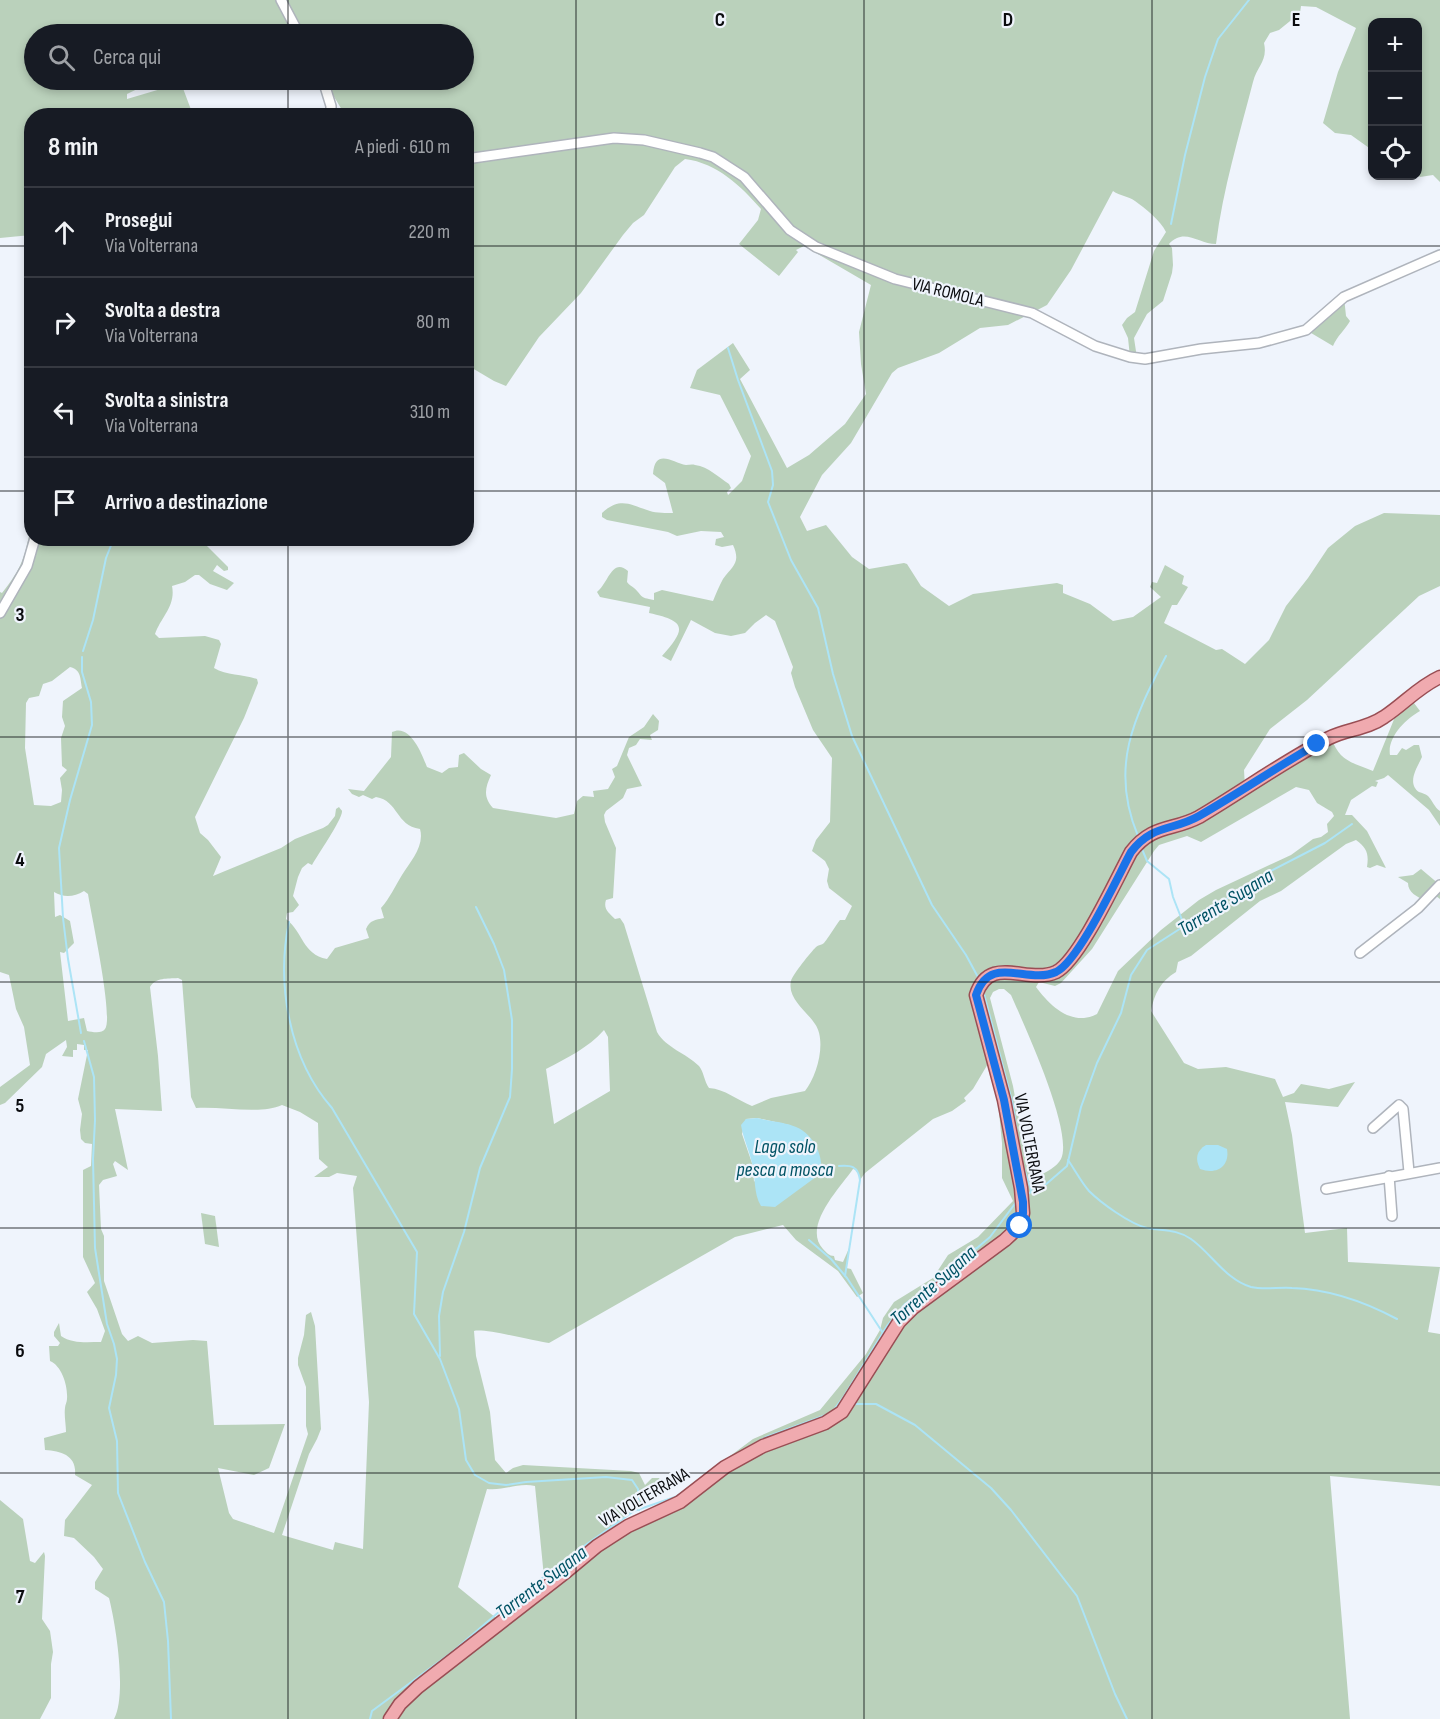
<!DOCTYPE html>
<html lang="it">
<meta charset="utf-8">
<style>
:root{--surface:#171b24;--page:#242831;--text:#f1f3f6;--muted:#9ea1a6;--line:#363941}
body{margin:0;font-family:"Sofia Sans Condensed",sans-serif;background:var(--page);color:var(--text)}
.controls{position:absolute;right:18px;top:18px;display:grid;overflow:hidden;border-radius:12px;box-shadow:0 3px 9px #0003}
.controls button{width:54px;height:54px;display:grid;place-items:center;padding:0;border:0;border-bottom:2px solid var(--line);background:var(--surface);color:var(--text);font:30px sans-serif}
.stop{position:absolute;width:18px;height:18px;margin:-14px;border:4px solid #1a73e8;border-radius:50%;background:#fff}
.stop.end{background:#1a73e8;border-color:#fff;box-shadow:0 2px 6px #0008}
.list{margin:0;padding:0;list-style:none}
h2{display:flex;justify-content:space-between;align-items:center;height:78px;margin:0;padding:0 24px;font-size:26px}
h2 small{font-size:20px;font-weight:400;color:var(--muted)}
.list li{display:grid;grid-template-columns:39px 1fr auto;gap:18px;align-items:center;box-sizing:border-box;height:90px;padding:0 24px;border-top:2px solid var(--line)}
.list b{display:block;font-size:22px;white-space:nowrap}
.list p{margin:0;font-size:20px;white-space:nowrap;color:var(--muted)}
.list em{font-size:20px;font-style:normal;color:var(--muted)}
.icon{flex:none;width:33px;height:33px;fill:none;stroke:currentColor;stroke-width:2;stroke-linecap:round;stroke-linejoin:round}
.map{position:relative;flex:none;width:1440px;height:1719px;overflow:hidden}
.search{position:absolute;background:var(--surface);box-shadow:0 3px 9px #0003;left:24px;top:24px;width:450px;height:66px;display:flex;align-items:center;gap:15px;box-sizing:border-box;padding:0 21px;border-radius:33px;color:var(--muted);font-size:22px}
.panel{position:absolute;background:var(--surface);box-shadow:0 3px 9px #0003;left:24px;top:108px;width:450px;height:438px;border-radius:24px}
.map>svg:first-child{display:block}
.green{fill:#bad1bb;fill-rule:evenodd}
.water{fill:#ace4f6}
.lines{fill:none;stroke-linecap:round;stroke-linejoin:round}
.stream{stroke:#ace4f6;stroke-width:2}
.minor-casing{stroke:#afb4bc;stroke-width:12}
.major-casing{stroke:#994e54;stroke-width:15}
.minor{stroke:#fff;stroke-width:9}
.major{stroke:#f0aaaf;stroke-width:12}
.route{stroke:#1a73e8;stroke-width:8}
.grid{fill:none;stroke:#0b0c0f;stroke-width:1.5;stroke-opacity:0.55}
.labels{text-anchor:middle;stroke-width:4.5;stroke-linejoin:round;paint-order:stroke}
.street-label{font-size:18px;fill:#0b0c0f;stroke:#eff4fc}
.water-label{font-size:20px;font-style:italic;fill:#005264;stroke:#eff4fc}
.grid-label{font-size:20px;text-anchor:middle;font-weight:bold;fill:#0b0c0f;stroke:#eff4fc;stroke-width:4.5;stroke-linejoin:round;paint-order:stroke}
</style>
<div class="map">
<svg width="1440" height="1719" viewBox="0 0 1440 1719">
<rect width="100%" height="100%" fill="#eff4fc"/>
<g class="green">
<path d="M0 0H1440V182L1433 175 1420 177 1418 175V22H1372V150L1351 135 1335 133 1323 123 1338 72 1356 28 1316 7 1301 6 1300 13 1279 30 1270 33 1264 43C1268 61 1257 66 1253 82 1239 136 1223 189 1216 244 1199 244 1184 227 1169 244L1172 248 1173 265 1172 273 1163 301 1147 314 1134 338 1137 358 1130 357 1128 338 1122 325 1127 318 1135 312 1154 251 1166 232C1161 221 1145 208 1135 201 1128 196 1120 196 1113 191L1071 270 1047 305 1008 325 980 328 939 353 898 368 892 373 851 443 822 475 800 517 807 531 826 525 852 557 869 569 904 563 907 564 921 586 949 606 973 594 1057 583 1063 585V593L1090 604 1113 621 1133 617 1161 597 1150 587 1152 582 1157 583 1165 565 1184 576 1182 584 1188 587 1177 605H1172L1164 623 1216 650 1222 649 1245 664 1269 640 1286 606 1308 578 1328 548 1355 526 1384 513 1440 515V586L1419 596 1307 700 1270 729 1244 770 1245 787 1331 737C1339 761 1351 762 1373 771L1397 712 1411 699 1420 711C1406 719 1387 737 1390 755H1397L1402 748 1406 750 1414 745H1419L1422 757C1418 766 1406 783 1419 792 1422 793 1426 794 1428 796 1433 801 1434 807 1440 811V826L1429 810 1388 775 1384 778 1375 781 1378 782 1376 787 1372 786 1351 800 1345 815H1352L1367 831 1386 868 1377 865 1370 868 1367 867C1369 854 1367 848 1356 840L1346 844 1281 891 1260 901 1191 956 1178 962 1176 972C1161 981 1154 994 1151 1011L1184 1063 1198 1069 1226 1067 1275 1079 1283 1097 1294 1093 1301 1084 1329 1089 1355 1082 1338 1107 1285 1102 1292 1135 1305 1233 1347 1228 1348 1262 1440 1267 1428 1332 1440 1334V1486L1330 1476 1350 1719H114C127 1695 116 1625 109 1598L95 1589V1582L103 1569 94 1557 74 1538 64 1536 65 1520 92 1485 75 1475C77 1456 62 1451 45 1450L44 1438 66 1432C66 1425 64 1415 65 1408 65 1405 67 1402 67 1399 68 1386 62 1366 50 1361L49 1346H58L60 1343 54 1336V1332L59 1323 61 1336C72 1344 88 1342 101 1342L105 1331 97 1309 87 1292 95 1283 83 1257V1170L91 1166 92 1144 85 1143 81 1139 80 1130 82 1114 78 1099 88 1050H84V1045L77 1044V1050H73V1057L62 1056 67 1047 66 1040 46 1054 42 1067 5 1103 0 1105V1087L30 1065 24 1027 16 1009 9 975 0 972V592L2 593C22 568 25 557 31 526L32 538 200 539 228 567V570L224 571 217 565 213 571 234 583 227 590 210 584 199 575H195L185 582 172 586C176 606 161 617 155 634L159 638 205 636 219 640 221 644 214 668C227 676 243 674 257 679L258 683 244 718 195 817 200 833 208 840 221 857 213 876 281 848 295 839 323 828 328 825 335 816 336 809 339 807C340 809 342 810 342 811 343 818 317 856 312 865L308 863 302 868 298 877 293 896 299 905 293 912 287 913 286 919C304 933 302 954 327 959L335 948 369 938 366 929C370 920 375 920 384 918L381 908C390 898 395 886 402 875 410 862 425 846 420 829 395 825 399 801 376 797L372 799 363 795 359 797 352 794 348 789 364 791 391 757 392 732C410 723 422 754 427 767L442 773 449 768 458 767 459 755 464 753 481 769 491 775C485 788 483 797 493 808L556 818 574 814 577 801 583 796 594 797 593 791 608 789 615 777 612 769 617 766 629 737 644 727 653 714 659 721 658 730 650 735 652 740 640 739 636 745 629 748 627 755 642 786 627 789 623 798 606 811 604 815 605 822 616 848 613 898 606 900C603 909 609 913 615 919L620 918 624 924 657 1032C666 1048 686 1053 699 1066 704 1072 704 1081 709 1088 725 1089 737 1100 752 1106L771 1098 805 1091C817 1076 827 1041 815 1024 807 1011 787 999 791 981 793 974 811 952 816 947 818 945 822 945 824 943 827 940 836 925 840 920H845L852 906 829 888 827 881 829 869 825 861 812 851 816 840 830 822 832 758 813 730 795 687 791 673 793 667 775 621 766 615 755 623 745 633 731 636 715 633 691 620 671 661 662 656C687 628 686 621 649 613L650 607 600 597 597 592C608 584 612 557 628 571L627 582C629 585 632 586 634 588 644 597 638 597 654 600V593L662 590 713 601C716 594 719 586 723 579 733 565 741 563 733 545L722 547 715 545 716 539 724 537 721 532 701 531 677 536 668 532 607 520 602 517V513C620 496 631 505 650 511 656 513 667 513 673 513L665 483 653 474C655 447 673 463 686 465 689 465 692 464 695 465 709 467 718 477 729 484L731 488 727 492 728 495 742 481 751 456 720 395 690 388 697 370 733 343 750 370 740 379 787 468 809 455 845 424 866 394 861 364 859 332 871 285 804 246 796 250 798 252 779 276 739 244 758 220 761 209C741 186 717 163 685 159L675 167 644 215 633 223 623 235 581 293 539 337 506 386 494 381 467 365 466 116 345 115 324 80H464V34H299L294 25 269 34H34V80H156L127 94V99L181 83 193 115 32 116 31 235 0 238ZM70 667C81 670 80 677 82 688L63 701 62 717 65 726 61 738 62 766 67 770 60 778 62 790 61 802 51 806 34 805 25 748 26 703 29 698 39 696 43 684 52 681ZM1296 787 1309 790 1317 803 1332 812 1334 816 1327 824 1328 832 1321 837 1313 839 1291 855 1216 890 1199 900 1161 930 1118 971 1097 1014C1072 1027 1050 1006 1036 987L1039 982 1055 986 1061 983 1092 949 1154 851 1159 845 1187 836 1201 842ZM84 891 88 894C91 914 114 1018 105 1029 102 1034 92 1032 87 1031L84 1018 68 1021 60 952 64 953 74 943 70 921 60 915 55 917 54 892C64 898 74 897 84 891ZM178 978 182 980 191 1097 196 1108C222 1106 259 1115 282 1105L300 1112 318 1123 319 1159 328 1167 314 1177H329L337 1173 357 1176 353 1188 369 1402 363 1549 335 1542 333 1550 282 1535 309 1454 317 1439 321 1429 315 1326 311 1312 306 1315 304 1335 298 1358V1365L306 1387V1426L308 1434 274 1533 233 1519 229 1513 218 1468 254 1475 269 1468 285 1424 214 1425 207 1341 193 1340 152 1343 138 1336 128 1341 122 1334 104 1281V1236L101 1229 99 1185 103 1180 117 1176 113 1164 115 1161 128 1170 115 1109 162 1111 158 1056 150 987C156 977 167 979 178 978ZM999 989H1004L1011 995C1024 1025 1074 1132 1061 1159 1057 1167 1046 1172 1039 1176L1031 1171 1026 1159 1013 1086 990 998 993 992ZM604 1030 608 1037 610 1091 554 1124 546 1069C567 1058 588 1048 604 1030ZM989 1062 996 1081 1002 1143V1178L1013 1201 978 1237 948 1255 933 1278 894 1302 883 1318 880 1330 866 1354 820 1410 753 1439 675 1497 679 1501 548 1582 496 1618 458 1587 487 1489C504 1491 519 1482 535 1486L544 1577 656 1494 648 1487 662 1483 659 1478H652L645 1485 639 1473 631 1471 523 1465 513 1468 506 1473 495 1460 490 1412 476 1356 474 1331C484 1328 535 1341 549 1343L735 1237 783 1225 796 1240 838 1271 857 1297 863 1293 851 1269 846 1268 850 1246 843 1262 835 1260 834 1256C829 1256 827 1253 823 1249 802 1226 840 1188 853 1169L857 1170 860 1180 865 1173 933 1119 952 1111 966 1101 964 1098 973 1089ZM757 1118 789 1125 754 1182 753 1166 742 1134 746 1119Z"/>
<path d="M1344 297 1346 316 1350 321C1345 330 1337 336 1333 346L1306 330Z"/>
<path d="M1421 869 1440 885V899L1432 893 1425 901C1417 896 1408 893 1408 883L1398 877 1413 875Z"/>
<path d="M201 1213 215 1216 219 1247 205 1244Z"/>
<path d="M0 1500 23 1519 30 1561 35 1563 44 1552 45 1556 42 1619 50 1631 53 1652 51 1664V1698L40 1719H0Z"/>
</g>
<g class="water">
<path d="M757 1118C781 1124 803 1121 816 1146 820 1154 823 1165 820 1174L775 1207 761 1206C753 1193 756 1177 752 1163 749 1150 743 1138 741 1125L746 1119Z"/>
<path d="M1206 1145H1218L1227 1149C1230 1167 1216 1175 1200 1169 1195 1159 1196 1151 1206 1145Z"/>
</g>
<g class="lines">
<g class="stream">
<path d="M1171 224 1185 155 1205 77 1218 39 1249 0"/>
<path d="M728 348 738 380 772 471 773 485 768 502 791 560 818 608 833 674 852 736 932 905 966 955 979 979"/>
<path d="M83 651 93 620 106 558 114 538"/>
<path d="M1138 836C1109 767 1134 718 1166 656"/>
<path d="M1142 849 1147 861 1169 879 1173 897 1184 925"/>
<path d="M289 922C276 984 289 1059 332 1108L417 1252 414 1314 440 1359 459 1409 466 1460 475 1475 489 1483 506 1485 526 1482 606 1477 632 1480 638 1489 639 1510"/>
<path d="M983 990 1013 1105 1020 1154"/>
<path d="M81 1033 68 959 63 918 59 848 70 800 92 725 91 702 82 672V657"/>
<path d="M84 1041 94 1077 95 1120 93 1159 95 1248 107 1324 114 1344 117 1359 116 1375 109 1408 117 1441 118 1493 145 1562 164 1602 168 1641 171 1719"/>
<path d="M1021 1159 1031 1190"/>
<path d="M1068 1160C1075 1170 1081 1182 1089 1191 1101 1203 1130 1224 1147 1228 1162 1231 1177 1229 1191 1239 1211 1253 1226 1280 1251 1287 1264 1290 1279 1287 1292 1288 1328 1289 1365 1302 1397 1319"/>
<path d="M839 1166C851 1165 858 1166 860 1180L845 1276"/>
<path d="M1027 1194 1044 1186 1067 1166 1081 1107 1097 1063 1121 1013 1131 975 1147 950 1265 874 1325 843 1352 824"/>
<path d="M809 1240 831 1259 847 1278 883 1333"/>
<path d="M440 1356 439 1316 443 1292 464 1232 480 1168 510 1097 512 1069V1020L504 970 494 944 476 907"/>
<path d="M856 1404H876L915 1425 991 1488 1011 1510 1077 1596 1115 1694 1127 1719"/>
<path d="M742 1451 766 1437 826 1415 833 1411 844 1396 887 1326 905 1304 944 1276 960 1255 977 1248 990 1237 1017 1201"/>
<path d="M370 1719 372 1711 452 1652 500 1611 574 1553 634 1511 675 1497 683 1492"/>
</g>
<g class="minor-casing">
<g id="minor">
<path d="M281 0 299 34"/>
<path d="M323 80 331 106V116"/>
<path d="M466 159 614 138 644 140 700 153 713 157 744 177 790 230 816 247 895 279 1032 313 1095 346 1130 357 1145 359 1201 349 1259 343 1306 330 1344 297 1440 255"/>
<path d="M0 613 27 566 35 538"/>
<path d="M1360 953 1418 908 1440 885"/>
<path d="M1373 1128 1399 1105 1403 1109 1409 1172"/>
<path d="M1389 1176 1392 1216"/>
<path d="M1326 1189 1440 1168"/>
</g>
</g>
<g class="major-casing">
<path id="major" d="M390 1719 400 1704 418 1687 567 1571 597 1546 628 1526 680 1502 725 1467 763 1446 825 1423 842 1412 899 1322 913 1308 1005 1240 1020 1226 1023 1213 1021 1188 1004 1100 976 995C990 953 1027 985 1056 972 1079 961 1117 878 1131 852 1152 824 1173 831 1199 817 1243 791 1284 761 1329 738 1347 729 1367 729 1384 717 1404 704 1418 687 1440 677"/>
</g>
<use href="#minor" class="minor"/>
<use href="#major" class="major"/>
</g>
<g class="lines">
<path class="route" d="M1020 1226 1023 1213V1202L1004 1100 976 995C990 953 1027 985 1056 972 1079 961 1117 878 1131 852 1152 824 1173 831 1199 816 1239 793 1277 767 1317 744"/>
</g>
<path class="grid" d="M288 0V34M576 0V1719M864 0V1719M1152 0V1719M288 80V116M0 246H32M466 246H1440M0 491H32M466 491H1440M288 538V1719M0 737H1440M0 982H1440M0 1228H1440M0 1473H1440"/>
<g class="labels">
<g class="street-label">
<text transform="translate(948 292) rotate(14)" y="6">VIA ROMOLA</text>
<text transform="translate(1030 1143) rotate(79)" y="6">VIA VOLTERRANA</text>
<text transform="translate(644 1497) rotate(-30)" y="6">VIA VOLTERRANA</text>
</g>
<g class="water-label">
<text transform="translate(1225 902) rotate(-32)" y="7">Torrente Sugana</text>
<text x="785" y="1153">Lago solo<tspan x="785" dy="23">pesca a mosca</tspan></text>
<text transform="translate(933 1285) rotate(-42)" y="7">Torrente Sugana</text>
<text transform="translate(541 1582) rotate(-37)" y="7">Torrente Sugana</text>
</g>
</g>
<g class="grid-label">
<text x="720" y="26">C</text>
<text x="1008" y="26">D</text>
<text x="1296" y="26">E</text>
<text x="20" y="621">3</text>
<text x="20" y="866">4</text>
<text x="20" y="1112">5</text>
<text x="20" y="1357">6</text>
<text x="20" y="1603">7</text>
</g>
</svg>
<div class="controls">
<button>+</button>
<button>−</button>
<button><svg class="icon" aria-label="locate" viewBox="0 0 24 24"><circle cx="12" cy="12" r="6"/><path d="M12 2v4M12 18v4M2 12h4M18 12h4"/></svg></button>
</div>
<div class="stop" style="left:1020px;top:1226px"></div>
<div class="stop end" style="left:1317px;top:744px"></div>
<div class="search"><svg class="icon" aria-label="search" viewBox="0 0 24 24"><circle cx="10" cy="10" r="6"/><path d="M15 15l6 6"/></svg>Cerca qui</div>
<section class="panel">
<h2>8 min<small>A piedi · 610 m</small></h2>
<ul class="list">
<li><svg class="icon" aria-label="ahead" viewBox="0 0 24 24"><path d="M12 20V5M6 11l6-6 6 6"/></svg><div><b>Prosegui</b><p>Via Volterrana</p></div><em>220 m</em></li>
<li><svg class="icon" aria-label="right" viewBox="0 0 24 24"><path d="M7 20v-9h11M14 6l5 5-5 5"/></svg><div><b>Svolta a destra</b><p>Via Volterrana</p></div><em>80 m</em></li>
<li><svg class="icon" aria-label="left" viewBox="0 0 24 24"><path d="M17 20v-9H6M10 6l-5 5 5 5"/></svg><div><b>Svolta a sinistra</b><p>Via Volterrana</p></div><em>310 m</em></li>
<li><svg class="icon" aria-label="arrive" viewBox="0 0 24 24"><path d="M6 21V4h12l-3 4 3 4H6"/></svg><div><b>Arrivo a destinazione</b></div></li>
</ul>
</section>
</div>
